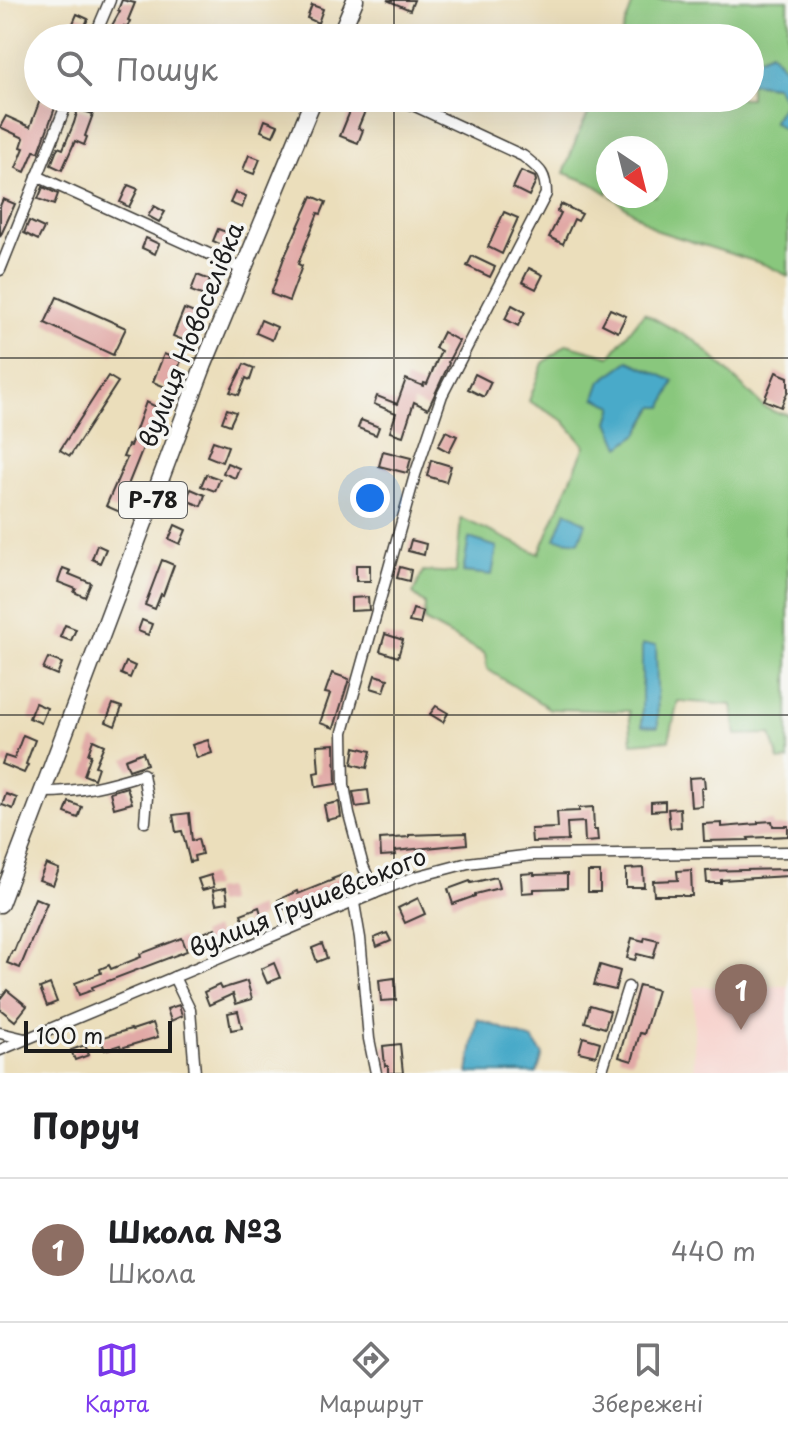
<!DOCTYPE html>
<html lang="uk">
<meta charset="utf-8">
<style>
:root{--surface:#fff;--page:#f2f2f2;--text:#202124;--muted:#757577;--line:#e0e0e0;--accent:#7c3aed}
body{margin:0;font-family:"Playpen Sans",sans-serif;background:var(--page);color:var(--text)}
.compass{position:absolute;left:596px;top:136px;width:72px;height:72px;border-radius:50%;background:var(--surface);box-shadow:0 8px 32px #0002;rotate:145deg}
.scale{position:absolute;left:24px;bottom:20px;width:148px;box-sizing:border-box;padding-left:8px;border:4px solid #1c1c1c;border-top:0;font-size:22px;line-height:28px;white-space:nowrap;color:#1c1c1c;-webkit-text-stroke:6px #f6f6f2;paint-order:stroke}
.you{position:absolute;left:370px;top:498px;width:28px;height:28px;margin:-20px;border:6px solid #fff;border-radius:50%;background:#1a73e8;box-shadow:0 0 0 12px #1a73e833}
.badge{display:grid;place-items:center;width:52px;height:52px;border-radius:50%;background:var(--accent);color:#fff;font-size:26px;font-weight:700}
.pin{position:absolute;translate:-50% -66px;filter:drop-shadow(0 2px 4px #0008)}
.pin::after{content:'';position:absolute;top:42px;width:28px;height:24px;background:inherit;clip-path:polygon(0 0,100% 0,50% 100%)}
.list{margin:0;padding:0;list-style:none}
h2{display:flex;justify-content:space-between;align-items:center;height:104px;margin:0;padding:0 32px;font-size:34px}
h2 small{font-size:26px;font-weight:400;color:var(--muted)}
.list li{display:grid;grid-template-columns:52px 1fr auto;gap:24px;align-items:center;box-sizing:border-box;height:144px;padding:0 32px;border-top:2px solid var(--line)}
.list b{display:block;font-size:30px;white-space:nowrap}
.list p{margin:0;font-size:26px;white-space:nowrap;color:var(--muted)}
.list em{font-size:26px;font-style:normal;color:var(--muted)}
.icon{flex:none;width:44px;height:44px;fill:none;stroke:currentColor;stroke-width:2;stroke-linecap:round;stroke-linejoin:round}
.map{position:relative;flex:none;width:788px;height:1073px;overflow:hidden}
.search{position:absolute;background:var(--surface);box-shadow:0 8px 32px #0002;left:24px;right:24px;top:24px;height:88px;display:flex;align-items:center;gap:20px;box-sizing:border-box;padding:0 28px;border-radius:44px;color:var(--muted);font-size:30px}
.sheet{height:248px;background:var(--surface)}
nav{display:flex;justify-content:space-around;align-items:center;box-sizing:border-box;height:112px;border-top:2px solid var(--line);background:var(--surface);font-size:22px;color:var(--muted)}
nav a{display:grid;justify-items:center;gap:4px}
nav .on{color:var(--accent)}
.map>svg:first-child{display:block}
.built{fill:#f7d0cb}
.green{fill:#89c77d;stroke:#52724c;stroke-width:2;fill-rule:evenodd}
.water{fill:#4aaac9;stroke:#336372;stroke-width:2}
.building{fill:#e1a9a6}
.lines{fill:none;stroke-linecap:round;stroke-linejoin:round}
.minor-casing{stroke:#3b3934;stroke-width:13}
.primary-casing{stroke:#3b3934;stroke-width:19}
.minor{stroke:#fff;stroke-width:10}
.primary{stroke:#fff;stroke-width:16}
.grid{fill:none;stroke:#1c1c1c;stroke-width:2;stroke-opacity:0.55}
.labels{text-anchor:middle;stroke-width:7;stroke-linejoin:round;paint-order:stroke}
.shield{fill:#f6f6f2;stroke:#5d5d5c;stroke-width:2}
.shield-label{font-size:22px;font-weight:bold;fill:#1c1c1c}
.street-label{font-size:24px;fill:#1c1c1c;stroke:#f6f6f2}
</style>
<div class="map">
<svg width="788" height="1073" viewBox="0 0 788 1073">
<rect width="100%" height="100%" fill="#f6f6f2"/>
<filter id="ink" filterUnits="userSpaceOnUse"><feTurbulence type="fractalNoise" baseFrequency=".0125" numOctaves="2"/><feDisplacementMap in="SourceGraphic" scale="16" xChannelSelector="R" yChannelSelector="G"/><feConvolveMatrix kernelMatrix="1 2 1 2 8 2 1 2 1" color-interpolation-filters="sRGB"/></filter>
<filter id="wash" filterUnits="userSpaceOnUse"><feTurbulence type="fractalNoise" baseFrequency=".006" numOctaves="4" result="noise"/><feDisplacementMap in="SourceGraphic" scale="32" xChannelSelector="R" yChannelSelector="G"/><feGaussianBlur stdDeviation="1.8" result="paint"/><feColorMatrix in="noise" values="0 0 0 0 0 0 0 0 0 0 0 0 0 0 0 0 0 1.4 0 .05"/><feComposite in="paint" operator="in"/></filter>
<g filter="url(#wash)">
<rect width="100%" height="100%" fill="#ebdebb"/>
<path class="built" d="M788 986V1073H694V987Z"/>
<g class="green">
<path d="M634 0H788V72L771 52 750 62V38H620Z"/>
<path d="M750 83 776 86 785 102 773 121 788 133V276L766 265 658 231 611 196H656V148H608V194L591 183 564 173 579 132 596 98H750Z"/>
<path d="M644 313 697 342 764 407 777 413 788 414V760L779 761 771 734 736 735 732 705 678 701 669 740 632 743 629 711 550 709 487 669 485 654 424 621 425 604 413 594 423 571 456 573 461 518 539 554 585 446 564 421 529 401 543 363 567 344 610 356ZM662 377 674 381 654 407 638 434 609 422 614 406Z"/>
</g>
<g class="water">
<path d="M771 52 788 72V133L773 121 785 102 776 86 750 83V62Z"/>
<path d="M629 361 674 381 663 407H654L638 434 620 447 609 422 614 406 595 398 601 381Z"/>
<path d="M566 511 586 523 579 542 555 539Z"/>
<path d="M469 538 497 547 492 575 463 572Z"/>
<path d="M642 645H656L658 727 642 726Z"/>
<path d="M477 1019 533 1040 543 1055 537 1073H468Z"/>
</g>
<g id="blocks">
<g class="building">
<path d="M122 0 135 3 128 20 130 21 127 28 124 26 119 38H105L120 11 118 10Z"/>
<path d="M387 0H414L410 10Z"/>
<path d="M312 5 323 9 318 23 307 18Z"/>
<path d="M77 14 88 19 82 32 71 28Z"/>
<path d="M355 99 368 104 358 128 363 130 358 143 340 136Z"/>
<path d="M40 100 56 105 39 152 34 151 25 172 16 168 24 148 21 147 24 138 0 127 6 116 30 127Z"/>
<path d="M78 109 93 114 85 136 87 137 84 145 75 141 62 170 51 165 58 147 63 149 74 123Z"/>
<path d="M265 120 278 125 273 136 261 131Z"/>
<path d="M249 155 260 159 254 174 243 170Z"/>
<path d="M521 171 535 177 536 181 529 196 513 188Z"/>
<path d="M128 185 138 189 129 207 120 202Z"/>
<path d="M43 187 58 194 54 205 38 199Z"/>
<path d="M235 192 246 196 242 208 230 203Z"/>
<path d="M312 196 326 202 321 214 318 213 298 264 302 266 289 301 271 294 284 258Z"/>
<path d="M3 199 15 204 0 237V206Z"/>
<path d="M561 204 582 214 578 221 574 219 563 244 549 237 561 213 557 211Z"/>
<path d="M154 206 165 212 159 222 148 216Z"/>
<path d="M504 212 518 218 502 254 488 247Z"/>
<path d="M29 221 44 228 38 240 24 233Z"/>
<path d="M218 229 229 233 224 246 213 241Z"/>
<path d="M146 238 159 244 155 254 142 248Z"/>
<path d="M472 256 495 267 490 277 467 266Z"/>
<path d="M529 268 543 275 536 289 522 282Z"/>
<path d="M197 275 210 280 204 296 191 291Z"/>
<path d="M57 297 126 328 113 355 45 323Z"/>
<path d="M512 305 525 312 518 326 505 319Z"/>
<path d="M184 309 197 314 189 332 192 333 188 342 173 336Z"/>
<path d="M610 309 626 316 618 332 602 324Z"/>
<path d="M261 320 277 327 272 340 256 333Z"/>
<path d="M443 332 459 341 448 362 449 363 448 366 428 409 414 402 403 436 390 432 396 413 374 404 377 396 397 404 406 379 423 386 424 383 427 384 441 351 435 348Z"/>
<path d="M164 354 181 361 170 389 153 382Z"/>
<path d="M244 364 254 368 250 380 246 378 239 395 230 392Z"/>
<path d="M776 372 788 377V391L781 407 764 400Z"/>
<path d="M475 374 491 382 484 397 468 389Z"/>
<path d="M108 376 118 382 70 456 60 450Z"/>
<path d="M146 402 159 408 124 495 127 496 120 512 106 506 127 458 123 457 128 445 130 446Z"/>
<path d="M227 409 236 412 230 425 222 422Z"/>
<path d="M361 420 379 427 376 435 358 428Z"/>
<path d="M446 431 457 436 449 452 438 446Z"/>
<path d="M213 441 228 446 222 462 207 456Z"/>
<path d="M383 451 411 458 407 473 379 466Z"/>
<path d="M431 460 451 466 446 482 427 476Z"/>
<path d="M227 463 239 468 235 478 223 473Z"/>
<path d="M206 474 220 479 215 491 201 486Z"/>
<path d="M191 489 205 495 201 506 186 500Z"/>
<path d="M175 525 186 530 180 544 169 539Z"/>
<path d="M411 540 426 544 424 555 408 551Z"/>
<path d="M97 545 106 549 100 563 92 559Z"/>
<path d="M162 560 174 565 163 595 161 594 155 609 145 605Z"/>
<rect x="356" y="565" width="14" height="16"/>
<path d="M400 567 411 570 409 581 397 578Z"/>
<path d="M63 568 71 571 69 574 91 583 85 597 74 592 76 589 58 582Z"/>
<path d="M368 597 369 610 351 611V598Z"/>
<path d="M413 609 423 612 420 624 409 622Z"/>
<path d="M142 620 152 624 148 635 138 631Z"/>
<path d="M65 625 76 629 71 641 60 637Z"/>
<path d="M385 634 403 640 398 657 380 651Z"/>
<path d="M48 658 62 663 57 675 43 669Z"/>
<path d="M126 662 135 666 130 678 121 674Z"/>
<path d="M332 673 349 679 334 728 320 723 330 694 325 693Z"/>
<path d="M375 675 388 679 384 692 371 688Z"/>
<path d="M35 703 47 708 41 723 29 718Z"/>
<path d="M113 704 122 707 115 726 106 722Z"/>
<path d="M436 706 448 713 443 722 430 714Z"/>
<path d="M23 735 35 740 26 764 28 765 24 773 2 764 5 756 14 759Z"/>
<path d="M93 740 104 745 95 766 98 767 94 779 84 775 91 755 88 754Z"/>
<path d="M208 740 212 753 197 758 192 745Z"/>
<path d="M335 744 336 784 316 787 314 773 319 772 317 745Z"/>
<path d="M355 747 371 751 367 768 352 764Z"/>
<path d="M143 752 147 764 129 770 125 759Z"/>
<path d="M704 777 705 788H701L702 806 691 807 689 778Z"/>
<path d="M127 787 132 803 114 808 110 792Z"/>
<path d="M368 790 370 805 356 807 353 792Z"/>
<path d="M6 794 17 798 13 809 2 805Z"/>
<path d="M665 801V810L651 811V802Z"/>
<path d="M69 802 82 807 78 818 65 813Z"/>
<path d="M339 802 341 817 327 820 324 805Z"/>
<path d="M593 807 594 830H597L598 841 585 842 584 822 567 823 568 841 532 842 531 829 558 828 557 812 579 811V808Z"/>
<path d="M680 808 681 827 670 828 668 809Z"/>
<path d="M189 813 192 841 198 839 202 854 194 856 195 861 190 862 182 831 176 832 173 815Z"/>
<path d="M772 821 773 826H788V836L748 838 749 840 704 841 703 824 722 823V827L758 824V822Z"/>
<path d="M466 833 467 844 395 851 396 855 381 856 380 839 409 837V835Z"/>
<path d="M46 864 59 869 53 885 39 880Z"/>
<path d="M643 868 644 887H626V869Z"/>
<path d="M788 869V876L721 880V883H707L706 871Z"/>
<path d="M691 870 692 896H683L682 895H654L653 881 678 880 677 871Z"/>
<rect x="588" y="872" width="12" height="20"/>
<path d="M534 873V875L567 874V888L534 889V892L522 893 521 874Z"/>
<path d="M345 874 350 886 325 896 327 900 311 906 308 899 282 910 278 900 297 891 298 894 333 880 332 879Z"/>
<path d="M211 875 214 887 202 890 198 879Z"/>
<path d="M496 877 499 888 475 894V896L453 904 448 889 470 881 471 883Z"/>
<path d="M226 888 228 902 216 904 213 890Z"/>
<path d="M35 898 47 903 20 968 7 963 12 951H14Z"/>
<path d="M418 898 425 914 405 923 398 908Z"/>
<path d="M259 907 262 917 245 924 241 914Z"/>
<path d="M215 928 219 939 206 945 201 934Z"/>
<path d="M387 933 391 941 377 947 374 938Z"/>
<path d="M645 937 658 940 653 958 637 954 635 960 627 958 632 938 644 941Z"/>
<path d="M182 938 187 951 92 987 93 990 79 995 75 983 101 973 100 969 109 965 111 969 141 957 140 954Z"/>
<path d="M322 944 327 958 317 962 312 948Z"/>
<path d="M274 963 280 978 267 983 261 969Z"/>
<path d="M600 965 620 971 615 990 594 985Z"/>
<path d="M395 978 396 1000 381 1001 379 980Z"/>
<path d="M247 981 252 999 236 1004 233 994 209 1005 204 992 219 985 221 989Z"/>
<path d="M50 984 57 1002 47 1006 40 988Z"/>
<path d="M639 985 657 990 644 1034 640 1033 632 1061 619 1057Z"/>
<path d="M762 987V1000L740 1001 739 989Z"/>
<path d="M7 990 27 1006 15 1021 0 1009V999Z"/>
<path d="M179 1005 182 1016 171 1021 167 1009Z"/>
<path d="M590 1005 610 1011 605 1028 585 1022Z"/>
<path d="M238 1011 242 1028 231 1030 228 1013Z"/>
<path d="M153 1023 158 1037 121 1048 120 1045 105 1050 100 1038 131 1029 132 1030Z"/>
<path d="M583 1037 600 1042 596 1056 579 1052Z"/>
<path d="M400 1044 403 1073H388V1066H385L383 1046Z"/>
<path d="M85 1045 89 1055 75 1060 71 1050Z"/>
</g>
</g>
</g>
<g filter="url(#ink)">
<use href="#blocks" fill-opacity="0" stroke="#3b3934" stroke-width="2"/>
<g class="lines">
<g class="minor-casing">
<g id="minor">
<path d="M94 38 110 0"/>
<path d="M37 176 244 270"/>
<path d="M0 270 69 98"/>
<path d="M44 792C81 792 108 785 143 774L147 797 145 822"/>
<path d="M375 893 363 866 349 814 344 785 343 732 415 475 442 395 546 194C546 172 539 169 523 156L398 98"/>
<path d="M354 903 360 938 369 1039 376 1073"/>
<path d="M174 977 190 1010 195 1073"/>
<path d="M0 1033 25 1039"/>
<path d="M0 1050 375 893 415 877 468 863 532 855 788 852"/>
<path d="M601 1073 628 987"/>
</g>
</g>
<g class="primary-casing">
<g id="primary">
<path d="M339 38 355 0"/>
<path d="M0 904 204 364 314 98"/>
</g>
</g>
<use href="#minor" class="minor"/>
<use href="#primary" class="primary"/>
</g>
</g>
<path class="grid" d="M394 0V38M394 98V1073M0 358H788M0 715H788"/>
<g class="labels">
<rect class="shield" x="119" y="482" width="68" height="36" rx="6"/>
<g class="shield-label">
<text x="153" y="508">Р-78</text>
</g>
<g class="street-label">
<text transform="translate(192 335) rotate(-68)" y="8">вулиця Новоселівка</text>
<text transform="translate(308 903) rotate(-22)" y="8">вулиця Грушевського</text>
</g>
</g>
</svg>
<svg class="compass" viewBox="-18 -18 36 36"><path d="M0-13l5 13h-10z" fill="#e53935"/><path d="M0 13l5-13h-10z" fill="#757577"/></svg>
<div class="scale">100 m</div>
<div class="you"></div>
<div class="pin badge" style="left:741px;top:1030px;background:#8d6e63">1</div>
<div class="search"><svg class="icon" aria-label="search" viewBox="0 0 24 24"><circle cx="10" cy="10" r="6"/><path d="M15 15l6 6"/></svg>Пошук</div>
</div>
<section class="sheet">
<h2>Поруч<small></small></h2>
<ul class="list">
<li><span class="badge" style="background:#8d6e63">1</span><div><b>Школа №3</b><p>Школа</p></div><em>440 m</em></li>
</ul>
</section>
<nav>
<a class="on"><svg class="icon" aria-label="map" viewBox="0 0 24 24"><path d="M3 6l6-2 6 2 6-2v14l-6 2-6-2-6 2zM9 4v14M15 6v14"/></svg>Карта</a>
<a><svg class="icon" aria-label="directions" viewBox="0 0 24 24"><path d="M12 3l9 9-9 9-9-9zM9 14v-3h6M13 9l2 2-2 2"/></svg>Маршрут</a>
<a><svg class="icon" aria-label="saved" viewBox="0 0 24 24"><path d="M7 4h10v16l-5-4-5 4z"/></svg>Збережені</a>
</nav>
